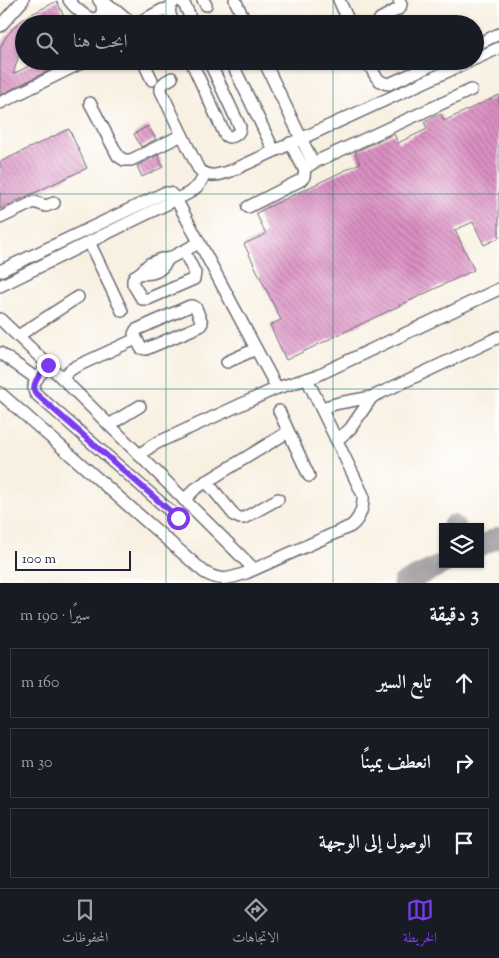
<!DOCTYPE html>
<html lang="ar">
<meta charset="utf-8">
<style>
:root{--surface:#171b24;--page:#20242c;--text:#f1f3f6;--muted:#9ea1a6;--line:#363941;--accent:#7c3aed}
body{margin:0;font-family:"Sorts Mill Goudy",Amiri,serif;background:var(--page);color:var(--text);direction:rtl}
.controls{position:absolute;right:15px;bottom:15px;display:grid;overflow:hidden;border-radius:0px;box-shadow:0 1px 4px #0004}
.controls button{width:45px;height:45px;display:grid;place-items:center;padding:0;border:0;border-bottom:1px solid var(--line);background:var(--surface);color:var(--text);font:25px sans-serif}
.scale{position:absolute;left:15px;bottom:12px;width:116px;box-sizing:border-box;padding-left:5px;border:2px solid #22223b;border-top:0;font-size:14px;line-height:18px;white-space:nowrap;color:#22223b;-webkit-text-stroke:4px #fff;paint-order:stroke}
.stop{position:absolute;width:15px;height:15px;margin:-11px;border:4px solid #7c3aed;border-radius:50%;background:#fff}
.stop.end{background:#7c3aed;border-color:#fff;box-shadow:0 1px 5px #0008}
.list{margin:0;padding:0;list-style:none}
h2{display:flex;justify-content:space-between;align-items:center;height:65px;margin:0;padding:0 20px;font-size:21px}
h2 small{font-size:16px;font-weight:400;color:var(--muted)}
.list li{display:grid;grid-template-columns:32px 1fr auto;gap:15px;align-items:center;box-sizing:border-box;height:70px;margin:0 10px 10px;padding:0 10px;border:1px solid var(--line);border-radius:0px}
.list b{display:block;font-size:19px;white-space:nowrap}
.list em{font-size:16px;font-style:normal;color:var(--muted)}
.icon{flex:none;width:28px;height:28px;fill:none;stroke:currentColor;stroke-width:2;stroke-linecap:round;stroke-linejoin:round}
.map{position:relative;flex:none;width:499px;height:583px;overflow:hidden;direction:ltr}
.search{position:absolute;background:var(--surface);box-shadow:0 1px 4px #0004;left:15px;right:15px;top:15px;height:55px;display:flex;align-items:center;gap:12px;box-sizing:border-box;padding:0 18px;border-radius:28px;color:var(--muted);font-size:19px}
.sheet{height:305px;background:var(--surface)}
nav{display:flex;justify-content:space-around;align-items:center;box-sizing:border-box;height:70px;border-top:1px solid var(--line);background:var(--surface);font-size:14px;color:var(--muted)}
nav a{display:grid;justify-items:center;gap:2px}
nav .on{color:var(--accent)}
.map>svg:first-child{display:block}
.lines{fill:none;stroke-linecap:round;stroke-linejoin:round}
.taxiway{stroke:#8d898e;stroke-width:21}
.building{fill:url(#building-back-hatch)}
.minor-casing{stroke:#6d6a75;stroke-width:14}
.minor{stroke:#fff;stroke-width:11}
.route{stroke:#7c3aed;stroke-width:6}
.grid{fill:none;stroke:#0f766e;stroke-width:1;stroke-opacity:0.55}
</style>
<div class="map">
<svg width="499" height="583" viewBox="0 0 499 583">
<defs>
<pattern id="building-back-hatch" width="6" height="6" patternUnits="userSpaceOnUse" patternTransform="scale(1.25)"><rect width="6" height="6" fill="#db90c2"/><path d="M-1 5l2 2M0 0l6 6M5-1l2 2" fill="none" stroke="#b1759f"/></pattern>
</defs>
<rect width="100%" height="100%" fill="#fff"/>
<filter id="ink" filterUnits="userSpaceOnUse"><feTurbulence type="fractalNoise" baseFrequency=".02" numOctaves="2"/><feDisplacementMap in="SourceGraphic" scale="10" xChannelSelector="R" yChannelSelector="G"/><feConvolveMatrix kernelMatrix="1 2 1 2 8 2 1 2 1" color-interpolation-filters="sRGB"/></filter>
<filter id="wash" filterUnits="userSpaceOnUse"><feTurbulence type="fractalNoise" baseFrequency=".0096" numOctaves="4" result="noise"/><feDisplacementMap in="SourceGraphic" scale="20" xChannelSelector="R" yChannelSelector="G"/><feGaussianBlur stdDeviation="1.12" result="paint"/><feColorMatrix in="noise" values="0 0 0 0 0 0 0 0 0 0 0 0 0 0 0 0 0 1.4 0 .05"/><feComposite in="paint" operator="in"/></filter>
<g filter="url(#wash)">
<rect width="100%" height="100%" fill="#f8f0e1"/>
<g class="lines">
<g class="taxiway">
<path d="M453 525 455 527"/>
<path d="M480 546 499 537"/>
<path d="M403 583 443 564"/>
</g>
</g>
<g id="blocks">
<g class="building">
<path d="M57 1 67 24H24V48L19 55 13 74 39 61H68L0 95V48L6 37 16 25 26 17Z"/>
<path d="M499 95V238L484 245 473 222 455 230 474 270 286 360 270 325 281 320 244 244 266 234 256 213 360 163 355 152 394 134 398 143 427 129 424 122 441 114 444 121Z"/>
<path d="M148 126 156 139 141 147 134 134Z"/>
<path d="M69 129 87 168 0 209V162Z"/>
<path d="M158 155 163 167 142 177 137 166Z"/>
</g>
</g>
</g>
<g filter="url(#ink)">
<use href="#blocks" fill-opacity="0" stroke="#6d6a75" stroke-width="1"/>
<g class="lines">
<g class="minor-casing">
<g id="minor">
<path d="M69 0C72 5 84 16 90 18 102 22 106 8 99 0"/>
<path d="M99 0 115 9 133 24"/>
<path d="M182 0 189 14"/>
<path d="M203 0 206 5"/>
<path d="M235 0 246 24"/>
<path d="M339 0 350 24"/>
<path d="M102 14 108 16 120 24"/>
<path d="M136 24 162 10 169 9"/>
<path d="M174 24C169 14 166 6 177 0"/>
<path d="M377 24 380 19 400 8 401 4 399 0"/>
<path d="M0 26 23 0"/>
<path d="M475 45 499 34"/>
<path d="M475 59 499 48"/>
<path d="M143 61 152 80"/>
<path d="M191 61 225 135C231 140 240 134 240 127L209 61"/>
<path d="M231 61 274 151"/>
<path d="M264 61 313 163"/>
<path d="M368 61C373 71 376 83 389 84L441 61"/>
<path d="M172 78C167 81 160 83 161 91L198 168C207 179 219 175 231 171L470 61"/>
<path d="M0 103 85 61"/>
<path d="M90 103 118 156 124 160H131L182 135"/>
<path d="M290 143 304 169"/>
<path d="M248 207 301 180 304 177 305 168 313 163 471 90"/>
<path d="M0 218 34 202 46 206 54 203"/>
<path d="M89 242 122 311"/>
<path d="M184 251 195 273 194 279 148 299H142L133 284V280L135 276 140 273 149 264 161 259H168L199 243"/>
<path d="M0 271 164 193H170L176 199 277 388"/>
<path d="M140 273C153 275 162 271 168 259"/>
<path d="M0 286 189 193 199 185 205 174"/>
<path d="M190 306H193L196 308 202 323 200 326 146 349 141 348 134 334 136 330Z"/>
<path d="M0 319 62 378 254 569"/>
<path d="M18 336 78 297"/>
<path d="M0 353 37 379"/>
<path d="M227 362 256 349"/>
<path d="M49 365C42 373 30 381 35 393L178 518"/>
<path d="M62 378 69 371 75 367 136 339"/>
<path d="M0 393 204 572C220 582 229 579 246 573L351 526C360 519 364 506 363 495L307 379"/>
<path d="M321 408 339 403 372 397 499 337"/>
<path d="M279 411 309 476"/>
<path d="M109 425 140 406"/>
<path d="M337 440 350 429 372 397"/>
<path d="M139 455 153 445 161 441 277 388 316 376 499 289"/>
<path d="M206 481 235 516 240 518H244L278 499"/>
<path d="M184 500 195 489 201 485 288 432"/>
</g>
</g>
<use href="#minor" class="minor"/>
</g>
</g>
<g class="lines" filter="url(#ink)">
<path class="route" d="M48 365C42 373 31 382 35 393L178 518"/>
</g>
<path class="grid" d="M166 0V24M333 0V24M166 61V583M333 61V583M0 194H499M0 389H499"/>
</svg>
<div class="controls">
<button><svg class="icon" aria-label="layers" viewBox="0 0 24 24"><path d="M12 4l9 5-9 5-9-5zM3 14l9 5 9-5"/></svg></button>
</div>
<div class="scale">100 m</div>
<div class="stop" style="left:178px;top:518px"></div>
<div class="stop end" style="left:48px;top:365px"></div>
<div class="search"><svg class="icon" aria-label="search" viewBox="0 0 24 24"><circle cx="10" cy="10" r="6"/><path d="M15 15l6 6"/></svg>ابحث هنا</div>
</div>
<section class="sheet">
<h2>3 دقيقة<small>سيرًا · 190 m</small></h2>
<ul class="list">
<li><svg class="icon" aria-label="ahead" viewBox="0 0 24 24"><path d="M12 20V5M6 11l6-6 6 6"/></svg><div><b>تابع السير</b></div><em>160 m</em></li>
<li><svg class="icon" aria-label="right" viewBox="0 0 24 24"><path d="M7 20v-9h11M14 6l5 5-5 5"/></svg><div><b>انعطف يمينًا</b></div><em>30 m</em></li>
<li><svg class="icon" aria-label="arrive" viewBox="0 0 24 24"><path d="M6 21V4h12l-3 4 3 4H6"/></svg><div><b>الوصول إلى الوجهة</b></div></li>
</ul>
</section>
<nav>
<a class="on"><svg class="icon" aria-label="map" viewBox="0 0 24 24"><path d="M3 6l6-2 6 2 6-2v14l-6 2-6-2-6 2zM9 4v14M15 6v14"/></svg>الخريطة</a>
<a><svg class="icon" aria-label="directions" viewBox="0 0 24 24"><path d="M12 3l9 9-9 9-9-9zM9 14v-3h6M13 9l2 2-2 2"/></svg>الاتجاهات</a>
<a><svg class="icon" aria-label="saved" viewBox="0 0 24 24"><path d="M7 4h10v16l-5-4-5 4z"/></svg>المحفوظات</a>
</nav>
